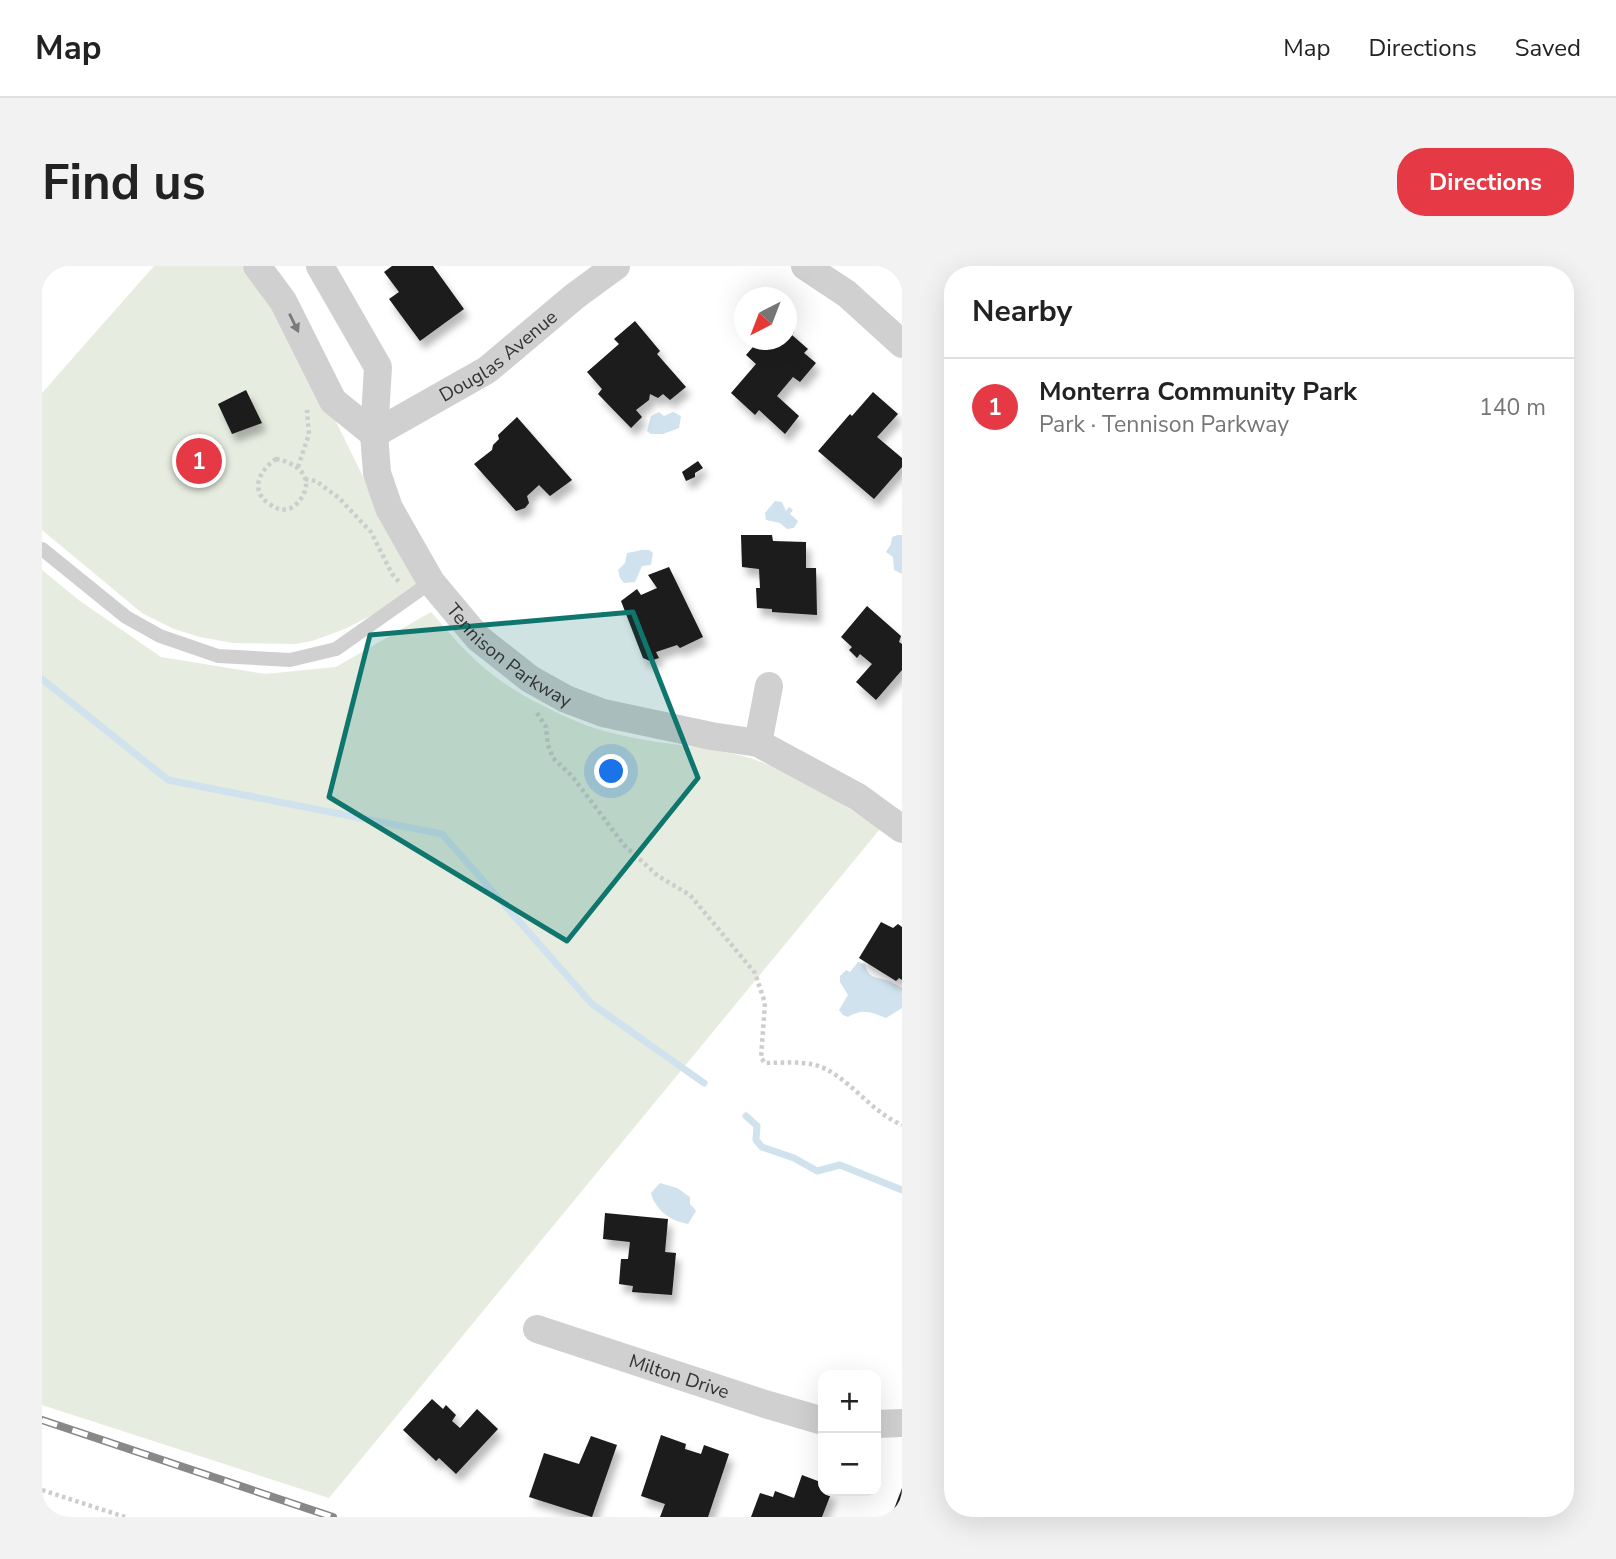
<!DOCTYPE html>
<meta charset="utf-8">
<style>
:root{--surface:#fff;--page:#f2f2f2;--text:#222;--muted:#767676;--line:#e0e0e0;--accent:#e63946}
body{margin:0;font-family:"Nunito Sans",sans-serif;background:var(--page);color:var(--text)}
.controls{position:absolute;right:21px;bottom:21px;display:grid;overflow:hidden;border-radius:14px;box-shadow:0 7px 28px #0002}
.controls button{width:63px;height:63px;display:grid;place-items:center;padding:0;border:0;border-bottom:2px solid var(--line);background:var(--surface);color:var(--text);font:35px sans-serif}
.compass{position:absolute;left:692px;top:21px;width:63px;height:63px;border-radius:50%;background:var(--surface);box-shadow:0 7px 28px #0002;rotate:222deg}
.you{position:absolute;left:570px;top:506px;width:24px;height:24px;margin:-18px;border:5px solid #fff;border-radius:50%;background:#1a73e8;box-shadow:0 0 0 10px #1a73e833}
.badge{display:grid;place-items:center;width:46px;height:46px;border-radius:50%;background:var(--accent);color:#fff;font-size:23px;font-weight:700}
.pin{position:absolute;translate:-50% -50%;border:4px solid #fff;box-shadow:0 2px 7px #0006}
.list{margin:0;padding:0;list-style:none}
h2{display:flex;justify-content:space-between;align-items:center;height:91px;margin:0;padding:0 28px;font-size:30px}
h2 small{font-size:23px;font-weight:400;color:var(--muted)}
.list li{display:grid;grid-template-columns:46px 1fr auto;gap:21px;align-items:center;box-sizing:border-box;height:98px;padding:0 28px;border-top:2px solid var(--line)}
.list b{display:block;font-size:26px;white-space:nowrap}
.list p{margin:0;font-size:23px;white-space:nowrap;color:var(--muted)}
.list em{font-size:23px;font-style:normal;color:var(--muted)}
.map{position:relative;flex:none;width:860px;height:1251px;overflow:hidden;border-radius:28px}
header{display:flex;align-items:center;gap:42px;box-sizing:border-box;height:98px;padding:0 35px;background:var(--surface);border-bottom:2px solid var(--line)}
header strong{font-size:33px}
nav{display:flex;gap:38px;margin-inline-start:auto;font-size:24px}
.intro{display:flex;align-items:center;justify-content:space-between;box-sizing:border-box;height:168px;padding:0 42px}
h1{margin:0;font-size:49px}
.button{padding:18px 32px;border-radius:28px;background:var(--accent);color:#fff;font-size:24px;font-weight:700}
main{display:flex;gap:42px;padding:0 42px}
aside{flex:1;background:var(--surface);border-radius:28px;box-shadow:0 7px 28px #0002}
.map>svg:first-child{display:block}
.green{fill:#e6ecdf}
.water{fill:#cfe2ee}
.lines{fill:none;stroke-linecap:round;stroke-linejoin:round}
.stream{stroke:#cfe2ee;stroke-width:7}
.building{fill:#1a1a1a;filter:url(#shadow)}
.path{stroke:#cdcdcd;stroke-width:4.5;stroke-dasharray:3.5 3.5;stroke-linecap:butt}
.service{stroke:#d0d0d0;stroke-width:14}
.minor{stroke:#d0d0d0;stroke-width:28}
.rail-casing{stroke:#888;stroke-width:8}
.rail{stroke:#fff;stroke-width:5;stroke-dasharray:16;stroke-linecap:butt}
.oneway{fill:#7a7a7a}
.marked{fill:#0f766e;fill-opacity:0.2;stroke:#0f766e;stroke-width:5;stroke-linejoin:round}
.labels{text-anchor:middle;stroke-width:7;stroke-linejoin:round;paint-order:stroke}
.street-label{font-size:19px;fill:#333;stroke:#fff}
</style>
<header>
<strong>Map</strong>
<nav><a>Map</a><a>Directions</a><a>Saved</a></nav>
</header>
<div class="intro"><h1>Find us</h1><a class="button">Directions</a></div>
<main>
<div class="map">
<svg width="860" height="1251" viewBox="0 0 860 1251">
<defs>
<filter id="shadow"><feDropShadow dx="4.5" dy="8" stdDeviation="3.5" flood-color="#0004"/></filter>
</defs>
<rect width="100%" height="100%" fill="#fff"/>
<g class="green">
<path d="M112 0H200L238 42 375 320 334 347 303 363 270 375 253 378 191 377 158 371 132 363 100 347 0 264V127Z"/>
<path d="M0 304 38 335 119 391 223 408 294 401 389 346C405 364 421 384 440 400 467 424 503 442 536 456 587 477 644 477 697 489 748 502 795 534 838 563L287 1232 0 1139Z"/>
</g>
<g class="water">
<path d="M617 146 622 150 631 146 639 150 637 162 621 168H609L605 165 609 150Z"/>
<path d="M733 235 740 236 744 245 747 241 751 244 748 248 756 255 752 262 745 263 738 257 724 254 723 247Z"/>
<path d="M856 269H860V308L852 304 851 291 844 286 849 278 850 271Z"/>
<path d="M600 284H607L611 287 609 299 600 300 593 316 582 317 578 312 576 304 583 297 585 287Z"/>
<path d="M816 696 823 698C826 712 833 711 844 714 849 715 855 720 860 722V742L844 752C828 746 821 742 806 751L801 749 797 744 806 729 798 716V710L804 704 808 706Z"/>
<path d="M618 917 635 922 648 931V938L654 945 646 958C629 955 613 944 609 927Z"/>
</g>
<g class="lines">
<g class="stream">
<path d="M0 413 126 514 400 568 550 738 662 817"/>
<path d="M704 850 715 860 714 874 720 881 752 892 775 905 798 899 860 924"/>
</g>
</g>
<g class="building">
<path d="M350 0H391L422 43 378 75 347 33 357 26 342 6Z"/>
<path d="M593 55 618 85 615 88 644 121 628 134 621 128 616 132 608 128 607 134 594 144 600 151 589 162 556 128 560 123 545 106 577 78 572 73Z"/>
<path d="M744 60 752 66 750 69 766 83 762 87 774 97 758 116 751 111 735 130 757 150 743 168 717 144 713 149 689 127 714 98 704 89 717 74H744Z"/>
<path d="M204 124 220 157 190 168 176 138Z"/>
<path d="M831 126 856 148 835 171 860 192V201L832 233 776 185 808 148 810 150Z"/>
<path d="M475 151 530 214 508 230 497 219 485 230 487 237 483 242 474 245 432 198 450 184 451 179 457 173 456 169Z"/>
<path d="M656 195 661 202 653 207V211L644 215 640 206Z"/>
<path d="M699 269H730L731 275 764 276V302H774L775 349 730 346V343L715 342 714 322H718L717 303 700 301Z"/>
<path d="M627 301 661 371 638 382 635 379 614 386 617 392 608 395 601 392 579 335 595 323 599 329 615 322 606 309Z"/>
<path d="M825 340 859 370 857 376 860 378V404L834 434 814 416 830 398 818 388 815 392 807 384 810 381 799 371Z"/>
<path d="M839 656 851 662 856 658 860 661V714L857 712 854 715 817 692Z"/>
<path d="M563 947 626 953 623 986 634 987 630 1029 590 1026 591 1020 577 1018 579 993H586L588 976 561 973Z"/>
<path d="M390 1133 401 1143 404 1139 414 1149 410 1155 418 1162 435 1143 456 1163 414 1208 397 1192 394 1195 361 1164Z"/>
<path d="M619 1169 644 1178 643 1183 659 1188 662 1179 687 1188 666 1251H618L623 1238 599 1230Z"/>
<path d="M549 1170 575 1179 550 1251 487 1231 502 1187 537 1198Z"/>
<path d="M760 1209 781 1217V1225H790L780 1251H709L718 1227 731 1231 733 1225 752 1232Z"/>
<path d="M860 1222V1251H849Z"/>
</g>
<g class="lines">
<g class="path">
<path d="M234 193C256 197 274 212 258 234 255 238 251 242 246 243 237 245 232 241 226 237 207 223 219 203 234 193Z"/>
<path d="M256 201 267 168 265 144"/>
<path d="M263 213 274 215 297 232 329 266 350 308 358 317"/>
<path d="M495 447 504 461 506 479 511 492 530 510 582 579 616 610 648 629 713 707 723 737 719 792 723 797C739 797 757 795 773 799 804 807 827 845 860 859"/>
<path d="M0 1224 83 1251"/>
</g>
<path class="service" d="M0 283 84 351 118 370 176 390 248 394 294 383 389 316"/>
<g class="minor">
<path d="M215 0 241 35 291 135 332 168"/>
<path id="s1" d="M278 0 336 101 332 168 335 207 347 242 389 316 436 372 488 413 524 433 561 447 669 470 716 477 816 531 860 563"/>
<path d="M763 0 805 28 860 78"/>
<path id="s2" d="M332 168 445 104 533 30 574 0"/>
<path d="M716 477 727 420"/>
<path id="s3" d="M495 1063 723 1138 781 1155"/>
<path d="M834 1158 860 1157"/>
</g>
<g class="rail-casing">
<path id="rail" d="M0 1154 291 1251"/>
</g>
<use href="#rail" class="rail"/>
</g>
<defs><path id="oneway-solid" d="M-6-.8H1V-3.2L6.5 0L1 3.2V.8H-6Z" transform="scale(1.75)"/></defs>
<use class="oneway" href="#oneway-solid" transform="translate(252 57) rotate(64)"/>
<path class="marked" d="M591 346 656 512 525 675 287 531 328 369Z"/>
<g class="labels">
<g class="street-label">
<text dy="7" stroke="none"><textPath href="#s2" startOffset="147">Douglas Avenue</textPath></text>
<text dy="7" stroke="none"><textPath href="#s1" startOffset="453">Tennison Parkway</textPath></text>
<text dy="7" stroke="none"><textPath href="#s3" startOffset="150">Milton Drive</textPath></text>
</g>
</g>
</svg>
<div class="controls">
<button>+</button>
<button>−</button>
</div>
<svg class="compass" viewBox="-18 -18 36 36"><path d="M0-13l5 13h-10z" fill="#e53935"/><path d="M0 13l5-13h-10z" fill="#767676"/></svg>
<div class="you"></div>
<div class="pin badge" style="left:157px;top:195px">1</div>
</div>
<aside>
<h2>Nearby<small></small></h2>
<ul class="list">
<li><span class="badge">1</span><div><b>Monterra Community Park</b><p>Park · Tennison Parkway</p></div><em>140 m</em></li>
</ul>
</aside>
</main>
